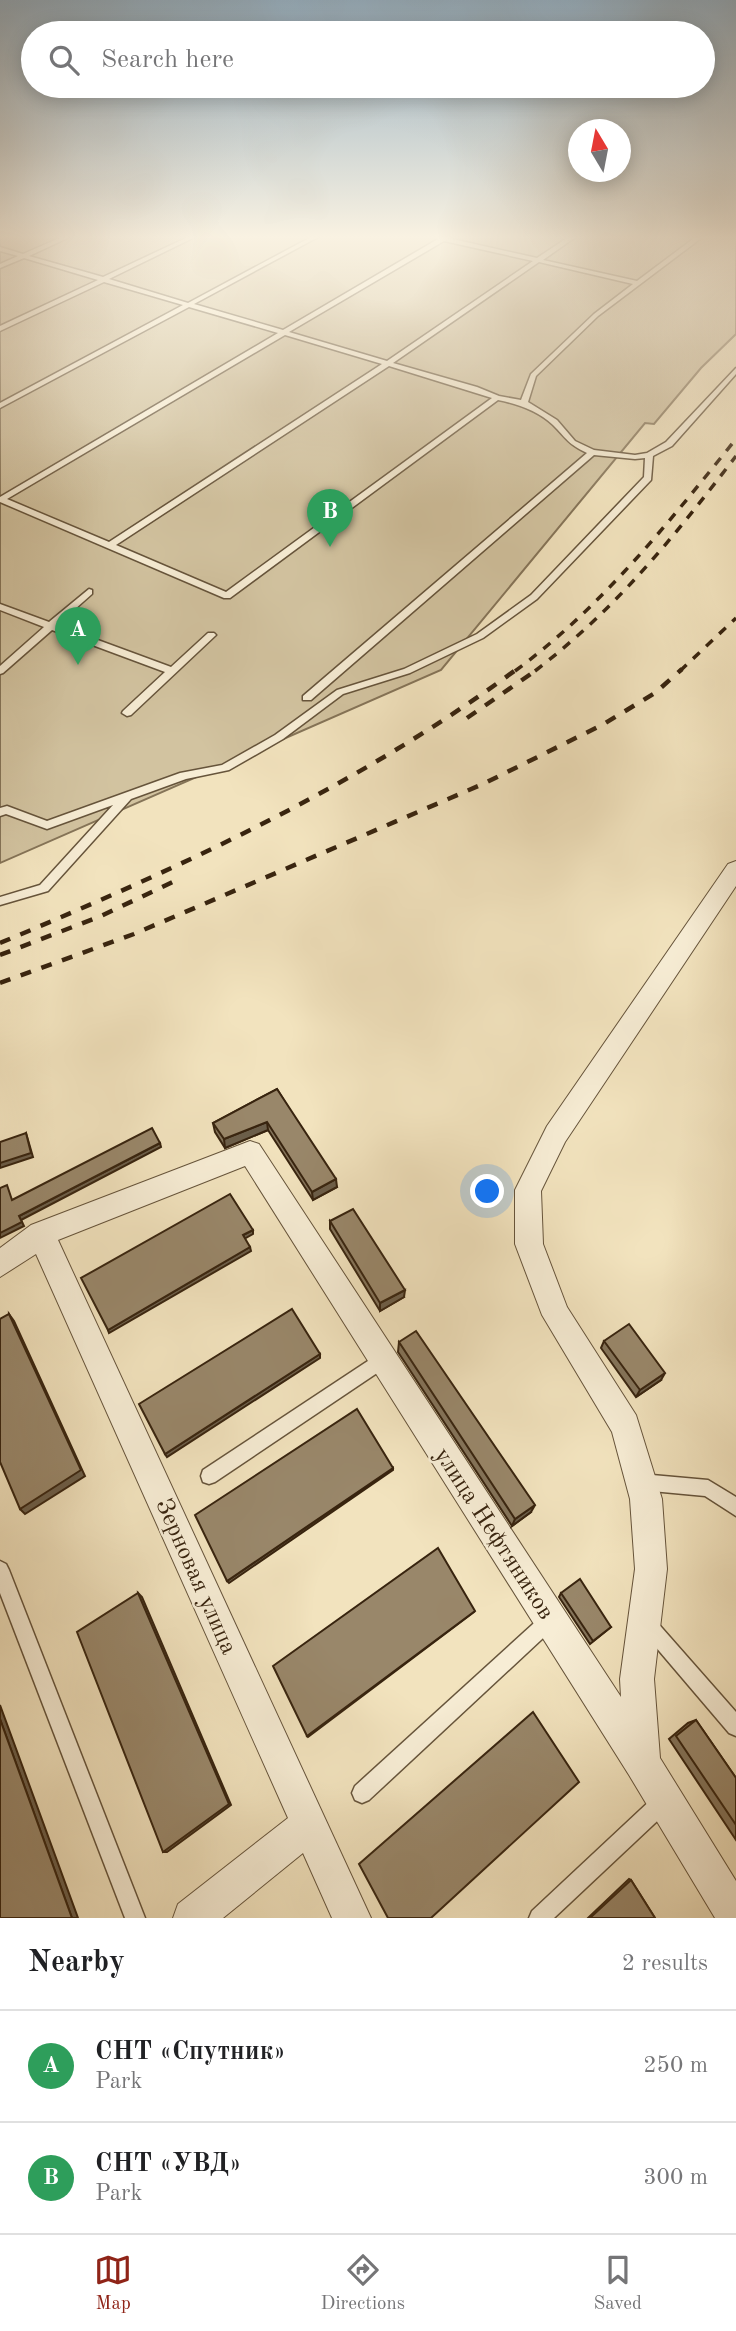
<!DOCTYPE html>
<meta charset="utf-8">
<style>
:root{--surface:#fff;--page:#f6f6f6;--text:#202124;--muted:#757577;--line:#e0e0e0;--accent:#8f2418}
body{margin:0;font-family:"Old Standard TT",serif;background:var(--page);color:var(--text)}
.compass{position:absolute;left:568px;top:119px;width:63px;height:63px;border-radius:50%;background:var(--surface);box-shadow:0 4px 18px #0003;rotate:350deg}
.you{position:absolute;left:488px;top:1192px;width:24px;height:24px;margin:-18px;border:5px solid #fff;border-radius:50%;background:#1a73e8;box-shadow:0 0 0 10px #1a73e833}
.badge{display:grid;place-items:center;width:46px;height:46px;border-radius:50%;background:var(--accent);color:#fff;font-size:23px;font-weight:700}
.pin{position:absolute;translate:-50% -58px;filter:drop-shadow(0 2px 4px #0008)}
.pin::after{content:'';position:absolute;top:37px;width:24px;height:21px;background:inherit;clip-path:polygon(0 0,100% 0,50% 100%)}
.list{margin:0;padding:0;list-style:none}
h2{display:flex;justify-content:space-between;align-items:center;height:91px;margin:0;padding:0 28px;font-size:30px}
h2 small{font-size:23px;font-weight:400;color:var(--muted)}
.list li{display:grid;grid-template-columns:46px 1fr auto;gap:21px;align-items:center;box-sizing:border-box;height:112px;padding:0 28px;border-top:2px solid var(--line)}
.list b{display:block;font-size:26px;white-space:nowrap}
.list p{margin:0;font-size:23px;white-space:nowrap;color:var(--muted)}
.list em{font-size:23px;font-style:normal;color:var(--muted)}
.icon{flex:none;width:38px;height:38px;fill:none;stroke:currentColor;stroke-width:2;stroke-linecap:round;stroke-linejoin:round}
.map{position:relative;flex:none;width:736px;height:1918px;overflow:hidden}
.search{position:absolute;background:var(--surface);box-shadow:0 4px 18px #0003;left:21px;right:21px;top:21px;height:77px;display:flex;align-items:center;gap:18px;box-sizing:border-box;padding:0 24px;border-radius:38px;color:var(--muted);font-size:26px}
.sheet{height:315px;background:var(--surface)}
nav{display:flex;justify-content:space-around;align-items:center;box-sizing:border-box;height:98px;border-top:2px solid var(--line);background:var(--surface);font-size:19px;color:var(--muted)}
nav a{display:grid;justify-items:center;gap:4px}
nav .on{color:var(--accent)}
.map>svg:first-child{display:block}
.green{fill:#d2c3a0;stroke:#857458;stroke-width:2}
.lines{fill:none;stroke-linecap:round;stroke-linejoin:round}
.lane-casing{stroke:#66543b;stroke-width:3}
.street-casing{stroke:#66543b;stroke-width:2}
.lane{fill:#f7edd5;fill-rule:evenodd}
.street{fill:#f7edd5;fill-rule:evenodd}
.rail-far1{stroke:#38240f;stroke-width:3.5;stroke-dasharray:9 9;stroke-linecap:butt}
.rail{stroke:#38240f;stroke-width:4.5;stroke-dasharray:11 11;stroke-linecap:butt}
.wall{fill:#84745b;stroke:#38240f;stroke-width:2}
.shaded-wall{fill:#6b5e4a;stroke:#38240f;stroke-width:2}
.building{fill:#99876a;stroke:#38240f;stroke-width:2}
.labels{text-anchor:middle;stroke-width:5;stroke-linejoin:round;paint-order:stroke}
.near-street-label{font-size:24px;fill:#38240f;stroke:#f7edd5}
</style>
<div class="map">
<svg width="736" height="1918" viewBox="0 0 736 1918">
<rect width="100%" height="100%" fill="#f2e3be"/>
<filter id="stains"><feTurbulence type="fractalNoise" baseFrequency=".00286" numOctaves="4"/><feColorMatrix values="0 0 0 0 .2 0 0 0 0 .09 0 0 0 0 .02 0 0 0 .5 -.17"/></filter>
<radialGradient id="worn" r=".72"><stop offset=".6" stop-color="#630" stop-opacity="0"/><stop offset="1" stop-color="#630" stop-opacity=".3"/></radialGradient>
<path class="green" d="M0 236H736V334L701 368 654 424 645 423 441 670 0 863Z"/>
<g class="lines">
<g class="lane-casing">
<g id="lane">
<path d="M64 236H72L29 256 103 277 190 236H197L109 279 188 303 313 236H320L194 304 283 330 438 239 437 238 451 236 448 238 537 258 570 236H577L543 260 637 281 697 236H704L598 316 536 376 528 402 557 420 575 441 594 450 635 455 647 453 666 442 736 368V374L672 446 653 456 651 480 537 599 483 638 410 673 343 694 283 739 229 770 186 779 131 799 48 891 0 905V897L40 885 113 805 47 829 6 814 0 816V808L7 806 47 821 180 773 222 765 275 735 337 690 404 669 477 634 531 595 644 477 645 458 635 459 594 455 311 700H303V696L587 453C568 444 567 439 553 425 538 411 518 404 498 400L230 598H224L0 502V497L278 333 189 307 0 408V403L183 305 104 282 0 331V326L98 280 24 258 0 268V264L18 256 0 251V247L23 254ZM444 241 533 261 387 361 289 332ZM539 262 633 284 594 314 531 374 521 400 499 396 477 387 393 363ZM285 335 382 364 109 542 7 499ZM389 366 492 398 226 592 116 545Z"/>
<path d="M89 589 92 590V594L57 625 171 667 208 633H214L216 635 131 715 127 716 122 713 123 711 165 672 52 630 3 673 0 674V666L44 627 0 610V604L49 622Z"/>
<path d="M383 1351 389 1353 391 1359 389 1365 215 1482 209 1484 203 1482 201 1476 203 1470Z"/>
<path d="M641 1474 708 1480 736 1497V1516L705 1496 641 1490 635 1488 633 1482 635 1476Z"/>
<path d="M0 1561 6 1564 9 1570 145 1918H125L0 1593Z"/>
<path d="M550 1611 556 1614 559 1620 556 1626 369 1800 362 1803 355 1800 352 1793 355 1786 544 1614Z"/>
<path d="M649 1617 655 1620 736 1712V1736L729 1733 643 1632 640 1626 643 1620Z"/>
<path d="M662 1793 669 1796 672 1803 669 1810 554 1918H529L532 1911 655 1796Z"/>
</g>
</g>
<g class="street-casing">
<path id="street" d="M736 861V886L565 1142 541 1191 543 1244 567 1307 636 1415 662 1499 667 1569 654 1679 660 1758 736 1881V1918H715L629 1775 245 1166 58 1240 371 1918H332L303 1853 223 1918H173L178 1904 288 1818 36 1254 0 1277V1248L31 1225 250 1141 259 1144 621 1697 620 1679 635 1569 630 1499 612 1432 542 1315 515 1244V1190L547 1126 728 864Z"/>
</g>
<use href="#lane" class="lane"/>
<use href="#street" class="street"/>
<g class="rail-far1">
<path d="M515 671C603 606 668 523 736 439"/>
<path d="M535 671C618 607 673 538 736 456"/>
<path d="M680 671 736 618"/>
</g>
<g class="rail">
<path d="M467 718 538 669"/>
<path d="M0 943C182 867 358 786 517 669"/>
<path d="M0 955 101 916 177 880"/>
<path d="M0 983 134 934 483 784 602 725 655 693 682 669"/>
</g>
</g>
<g class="wall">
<path d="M277 1089 337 1187 313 1200 268 1130 225 1148 215 1132 213 1123Z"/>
<path d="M330 1221 404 1297 380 1311 330 1229Z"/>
<path d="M604 1341 661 1380 636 1397 601 1348Z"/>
<path d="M399 1342 531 1512 512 1526 398 1352Z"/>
<path d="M561 1593 611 1627 590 1644 559 1597Z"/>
<path d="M696 1720 736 1778V1840L669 1739 688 1723Z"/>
<path d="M629 1879 631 1880 655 1918H588Z"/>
</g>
<g class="shaded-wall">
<path d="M267 1122 268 1130 225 1148 224 1139Z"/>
<path d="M26 1133 33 1157 0 1168V1163Z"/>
<path d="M160 1143 161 1147 21 1220 24 1226 0 1238V1233L19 1216Z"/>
<path d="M336 1179 337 1187 313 1200 312 1192Z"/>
<path d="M253 1230V1234L244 1239 243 1235Z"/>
<path d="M250 1247 251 1251 109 1333 108 1330Z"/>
<path d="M405 1290 404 1297 380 1311V1303Z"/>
<path d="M9 1314 14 1321 85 1476 25 1514 20 1509Z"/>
<path d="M320 1354V1358L167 1457 165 1454Z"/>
<path d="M665 1373 661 1380 636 1397 640 1390Z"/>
<path d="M393 1468V1470L229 1583 227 1581Z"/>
<path d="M535 1505 531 1512 512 1526 515 1519Z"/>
<path d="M138 1593 142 1597 231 1805 167 1852H163Z"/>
<path d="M475 1611 474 1612 308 1737 307 1736Z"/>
<path d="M0 1705 78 1918H72L0 1719Z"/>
</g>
<g class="building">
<path d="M277 1089 336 1179 312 1192 267 1122 224 1139 213 1123Z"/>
<path d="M152 1128 160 1143 19 1216 22 1222 0 1233V1188L7 1185 12 1200Z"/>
<path d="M26 1133 31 1153 0 1163V1142Z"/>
<path d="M230 1194 253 1230 243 1235 250 1247 108 1330 81 1278Z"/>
<path d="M353 1209 405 1290 380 1303 330 1221Z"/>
<path d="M292 1309 320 1354 165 1454 139 1404Z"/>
<path d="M9 1314 81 1470 20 1509 0 1462V1319Z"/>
<path d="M629 1324 665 1373 640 1390 604 1341Z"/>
<path d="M416 1331 535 1505 515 1519 399 1342Z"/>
<path d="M357 1409 393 1468 227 1581 195 1515Z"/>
<path d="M438 1548 475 1611 307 1736 273 1666Z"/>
<path d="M580 1579 611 1627 593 1641 561 1593Z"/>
<path d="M138 1593 229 1804 163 1852 77 1632Z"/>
<path d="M533 1712 579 1782 431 1918H388L359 1864Z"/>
<path d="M0 1719 72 1918H0Z"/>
<path d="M696 1720 736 1778V1825L676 1736Z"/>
<path d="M631 1880 655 1918H590Z"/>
</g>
<linearGradient id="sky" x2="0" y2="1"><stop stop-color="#93adbf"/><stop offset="0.47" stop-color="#f9f2e2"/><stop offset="1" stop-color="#f9f2e2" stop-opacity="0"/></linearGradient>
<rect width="736" height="504" fill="url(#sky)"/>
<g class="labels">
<g class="near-street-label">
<text transform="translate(495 1533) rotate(57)" y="8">улица Нефтяников</text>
<text transform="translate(197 1576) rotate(66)" y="8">Зерновая улица</text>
</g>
</g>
<rect width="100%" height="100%" filter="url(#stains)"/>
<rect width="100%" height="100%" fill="url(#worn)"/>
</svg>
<svg class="compass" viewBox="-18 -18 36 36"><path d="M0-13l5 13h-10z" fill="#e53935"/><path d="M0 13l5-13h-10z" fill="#757577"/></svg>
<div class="you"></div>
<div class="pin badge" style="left:78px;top:665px;background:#2e9e5b">A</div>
<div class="pin badge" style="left:330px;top:547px;background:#2e9e5b">B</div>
<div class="search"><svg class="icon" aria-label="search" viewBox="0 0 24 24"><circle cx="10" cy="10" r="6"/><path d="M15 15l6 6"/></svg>Search here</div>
</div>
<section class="sheet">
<h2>Nearby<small>2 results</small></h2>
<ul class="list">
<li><span class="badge" style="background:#2e9e5b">A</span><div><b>СНТ «Спутник»</b><p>Park</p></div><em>250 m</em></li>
<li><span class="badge" style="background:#2e9e5b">B</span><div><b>СНТ «УВД»</b><p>Park</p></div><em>300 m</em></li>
</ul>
</section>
<nav>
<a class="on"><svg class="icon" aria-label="map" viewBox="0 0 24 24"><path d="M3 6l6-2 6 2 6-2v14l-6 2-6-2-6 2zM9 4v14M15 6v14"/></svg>Map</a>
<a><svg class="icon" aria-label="directions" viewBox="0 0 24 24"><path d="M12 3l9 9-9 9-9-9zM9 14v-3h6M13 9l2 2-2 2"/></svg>Directions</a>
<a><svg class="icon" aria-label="saved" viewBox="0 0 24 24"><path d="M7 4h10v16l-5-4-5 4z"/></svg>Saved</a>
</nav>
